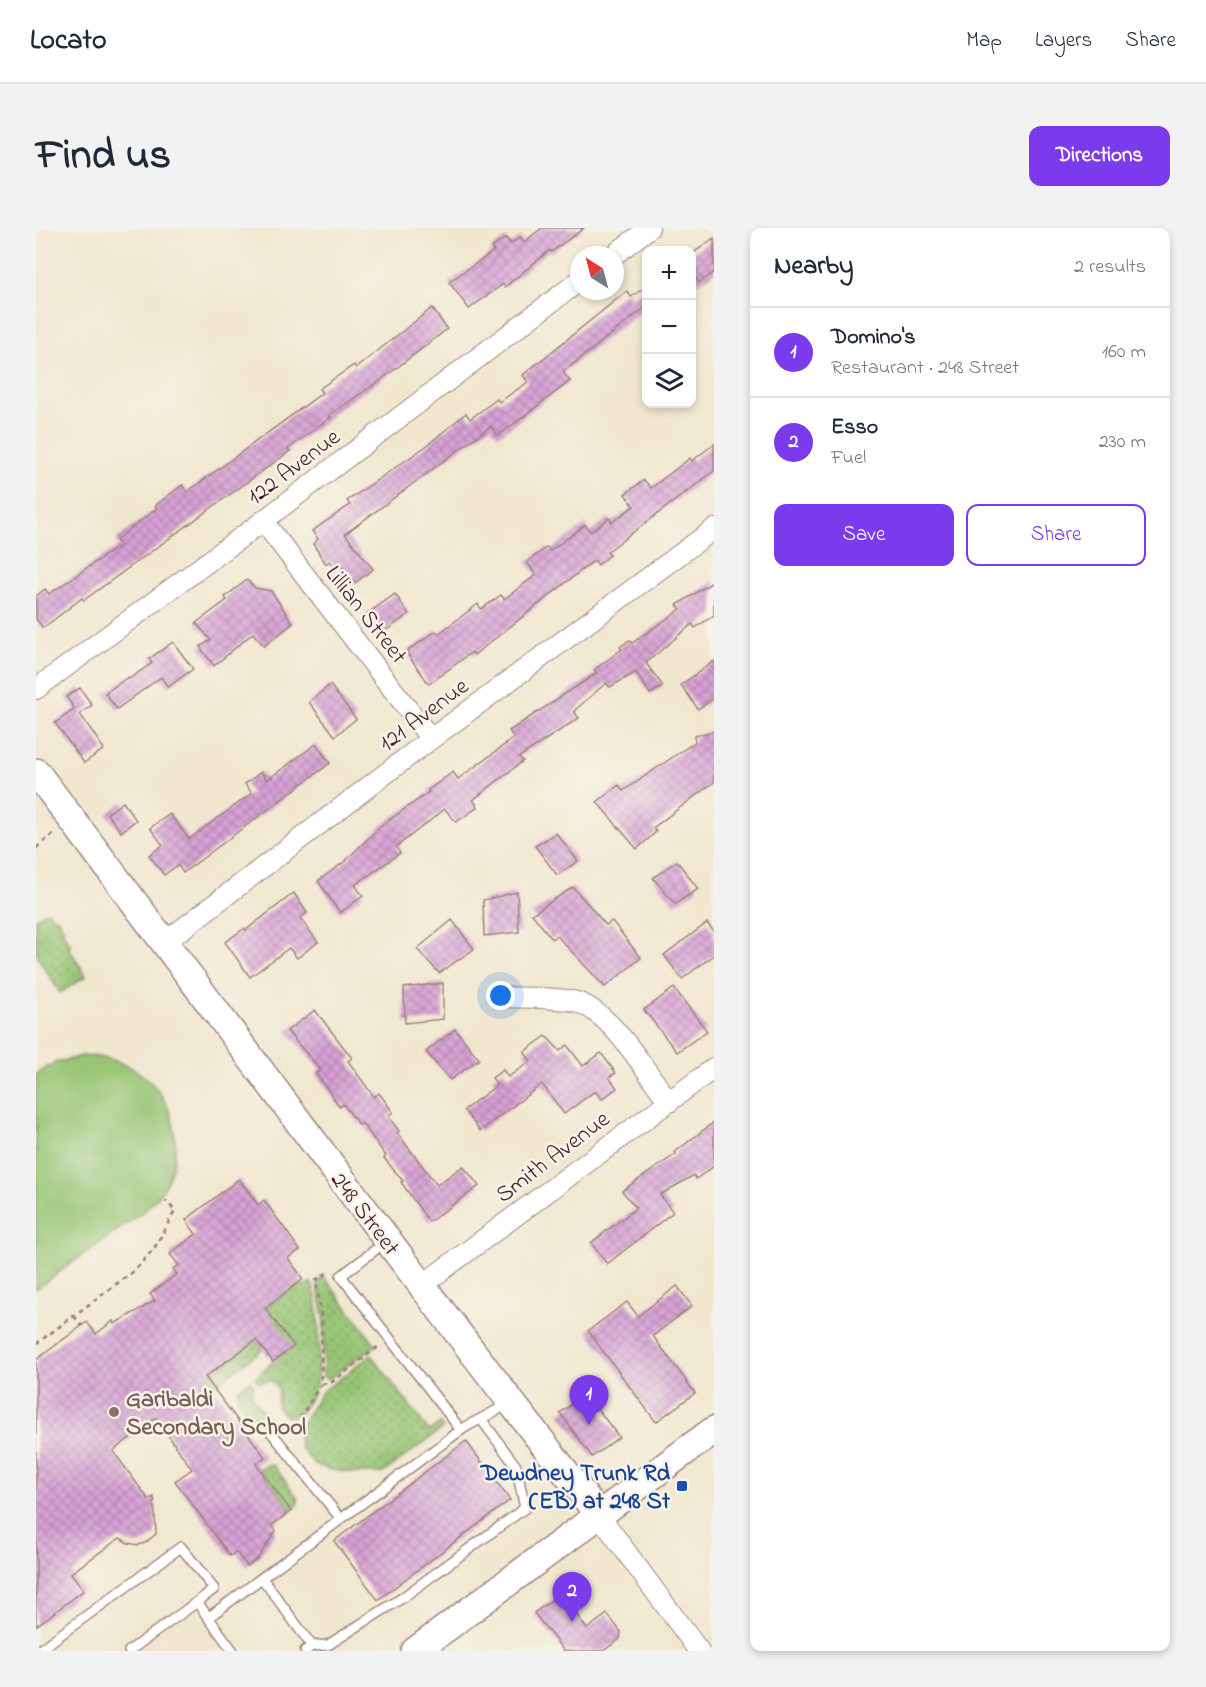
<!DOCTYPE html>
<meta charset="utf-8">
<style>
:root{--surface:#fff;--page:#f2f2f3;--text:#1f2937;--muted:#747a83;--line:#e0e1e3;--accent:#7c3aed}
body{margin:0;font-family:"Indie Flower",sans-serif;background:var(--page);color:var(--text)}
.controls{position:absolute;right:18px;top:18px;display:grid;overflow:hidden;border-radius:12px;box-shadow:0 3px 9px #0003}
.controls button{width:54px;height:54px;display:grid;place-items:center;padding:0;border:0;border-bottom:2px solid var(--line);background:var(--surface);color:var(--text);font:30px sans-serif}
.compass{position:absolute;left:534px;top:18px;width:54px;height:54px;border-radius:50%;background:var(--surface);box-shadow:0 3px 9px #0003;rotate:324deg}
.you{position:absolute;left:465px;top:768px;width:21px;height:21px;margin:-15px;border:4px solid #fff;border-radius:50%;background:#1a73e8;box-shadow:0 0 0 9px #1a73e833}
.badge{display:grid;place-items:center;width:39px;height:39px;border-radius:50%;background:var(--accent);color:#fff;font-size:20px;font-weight:700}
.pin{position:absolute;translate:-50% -50px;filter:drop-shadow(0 2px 3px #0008)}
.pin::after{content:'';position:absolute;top:32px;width:21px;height:18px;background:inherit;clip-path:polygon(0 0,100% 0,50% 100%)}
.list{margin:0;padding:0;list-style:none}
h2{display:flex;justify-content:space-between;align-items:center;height:78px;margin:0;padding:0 24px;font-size:26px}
h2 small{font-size:20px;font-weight:400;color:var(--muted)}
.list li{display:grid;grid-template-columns:39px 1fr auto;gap:18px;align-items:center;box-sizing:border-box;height:90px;padding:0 24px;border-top:2px solid var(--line)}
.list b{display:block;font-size:22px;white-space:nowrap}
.list p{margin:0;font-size:20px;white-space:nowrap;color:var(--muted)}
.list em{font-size:20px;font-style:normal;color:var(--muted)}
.actions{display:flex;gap:12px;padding:18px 24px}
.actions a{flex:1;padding:14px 0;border:2px solid var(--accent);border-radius:12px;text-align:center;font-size:21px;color:var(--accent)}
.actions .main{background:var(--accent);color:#fff}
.icon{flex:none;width:33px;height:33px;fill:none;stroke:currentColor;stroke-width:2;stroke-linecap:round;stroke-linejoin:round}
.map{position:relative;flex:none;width:678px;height:1423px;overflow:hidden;border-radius:12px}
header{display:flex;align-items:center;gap:36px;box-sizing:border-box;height:84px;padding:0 30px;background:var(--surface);border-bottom:2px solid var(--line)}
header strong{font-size:28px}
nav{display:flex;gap:33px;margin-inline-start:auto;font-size:21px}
.intro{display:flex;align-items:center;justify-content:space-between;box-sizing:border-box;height:144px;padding:0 36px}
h1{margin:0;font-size:42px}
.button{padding:15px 27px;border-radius:12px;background:var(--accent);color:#fff;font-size:21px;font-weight:700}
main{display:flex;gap:36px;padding:0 36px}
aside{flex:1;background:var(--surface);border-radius:12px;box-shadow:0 3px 9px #0003}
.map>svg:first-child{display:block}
.green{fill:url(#green-dots);stroke:#707250;stroke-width:1.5}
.pitch{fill:#97c574;stroke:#707250;stroke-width:1.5}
.building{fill:url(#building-cross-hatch)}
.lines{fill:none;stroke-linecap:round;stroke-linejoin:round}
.lane-casing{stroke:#9e837d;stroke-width:12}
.street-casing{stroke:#9e837d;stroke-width:22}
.secondary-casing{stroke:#9e837d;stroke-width:30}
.path{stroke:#9e837d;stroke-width:3;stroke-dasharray:4.5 4.5;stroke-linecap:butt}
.lane{stroke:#fff;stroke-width:9}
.street{stroke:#fff;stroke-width:20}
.secondary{stroke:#fff;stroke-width:27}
.education-dot{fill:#8d6e63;stroke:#f7f3e8;stroke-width:2}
.transit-dot{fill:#1a4fb4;stroke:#f7f3e8;stroke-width:2}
.labels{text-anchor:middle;stroke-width:5;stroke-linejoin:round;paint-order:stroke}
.street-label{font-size:24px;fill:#4a1f2b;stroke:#f7f3e8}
.education-label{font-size:24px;font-weight:bold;fill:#785e54;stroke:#f7f3e8;text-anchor:start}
.transit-label{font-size:24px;font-weight:bold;fill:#164399;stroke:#f7f3e8;text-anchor:end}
</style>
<header>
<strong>Locato</strong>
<nav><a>Map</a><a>Layers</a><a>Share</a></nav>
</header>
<div class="intro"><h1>Find us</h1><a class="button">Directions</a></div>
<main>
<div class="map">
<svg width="678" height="1423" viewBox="0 0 678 1423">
<defs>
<pattern id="green-dots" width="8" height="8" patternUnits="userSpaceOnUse" patternTransform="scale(1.5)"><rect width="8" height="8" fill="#97c574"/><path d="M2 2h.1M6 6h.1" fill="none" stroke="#7d9f5f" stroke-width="1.8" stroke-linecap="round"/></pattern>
<pattern id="building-cross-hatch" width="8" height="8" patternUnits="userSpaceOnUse" patternTransform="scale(1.5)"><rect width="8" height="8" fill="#d7a2d5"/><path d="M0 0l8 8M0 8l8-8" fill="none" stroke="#b083ad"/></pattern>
</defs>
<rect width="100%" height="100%" fill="#f7f3e8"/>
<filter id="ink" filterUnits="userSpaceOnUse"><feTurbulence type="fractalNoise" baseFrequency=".0167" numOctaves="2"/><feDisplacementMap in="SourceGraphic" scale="12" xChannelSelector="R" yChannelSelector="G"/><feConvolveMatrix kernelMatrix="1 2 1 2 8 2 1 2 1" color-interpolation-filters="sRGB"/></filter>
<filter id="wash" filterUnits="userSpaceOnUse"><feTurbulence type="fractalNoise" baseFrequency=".008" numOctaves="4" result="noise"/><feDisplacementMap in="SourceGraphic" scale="24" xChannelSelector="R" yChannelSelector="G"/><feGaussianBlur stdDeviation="1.35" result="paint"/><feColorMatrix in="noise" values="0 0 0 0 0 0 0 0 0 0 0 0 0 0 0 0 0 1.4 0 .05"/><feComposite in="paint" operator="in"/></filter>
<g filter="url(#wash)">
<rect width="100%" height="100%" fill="#f1e7cf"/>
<g class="green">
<path d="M12 683 18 691 21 689 28 701 26 703 35 718 33 720 50 748 24 765 0 726V690Z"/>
<path d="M288 1049 340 1117 292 1151 287 1148 288 1088 281 1054Z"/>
<path d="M275 1054C285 1073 285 1142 278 1162 275 1171 268 1179 263 1186L251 1189 241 1180C240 1168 248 1159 233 1152L223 1154 219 1149 237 1134 229 1080 265 1055 268 1059Z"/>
<path d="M220 1112 227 1121 173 1161 166 1152Z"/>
<path d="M335 1127 393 1203 404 1196 407 1200 347 1245H319L295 1242 279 1236 272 1229 264 1219 263 1209V1204L271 1186 286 1164Z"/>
<path d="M214 1152 218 1158 215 1166 232 1190 228 1198 220 1197 201 1171 202 1161Z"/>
<path d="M232 1236 237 1237 262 1270V1277L255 1282 223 1241Z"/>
</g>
<path class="pitch" d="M46 828C78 828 107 840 125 867 148 903 143 951 111 980 98 992 81 1002 67 1013 44 1029 22 1045 0 1061V846L19 835Z"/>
<g id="blocks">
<g class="building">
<path d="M506 0H548L515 24 514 22 469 59 467 56 433 81 413 54 458 23 455 20 470 10 475 16 484 9 488 14Z"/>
<path d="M678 10V44L663 55 656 44V26Z"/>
<path d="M610 59V79L527 144 534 153 462 208 455 198 309 306 337 341 319 355 304 336 299 340 294 333 290 336 277 316 282 311 276 303 314 277 311 273 389 219 430 185 434 191 461 171 463 174 492 154 487 147 591 63 595 69Z"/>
<path d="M396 80 411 101 345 152 293 187 295 189 252 221 254 223 48 372 46 370 7 400 0 391V368L9 361 13 366 84 317 80 312 121 280 119 278 146 257 151 264 286 165 283 161 318 137 320 140Z"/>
<path d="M678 216V243L571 324 574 327 562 337 559 333 556 334 438 427 436 424 393 456 370 424 400 403 402 406 442 376 445 381 465 367 468 371 500 347 491 334 511 319 514 323 549 297 555 304 573 290 576 294 598 278 589 266 608 252 615 260 654 230 656 233Z"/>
<path d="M211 352 219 360 235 363 257 395 228 418 217 405 178 438 164 419 175 412 160 395 191 372 189 369Z"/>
<path d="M678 353V387L659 400 656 396 610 435 627 458 614 466 600 444 574 459 570 455 538 483 543 490 483 529 487 533 437 572 442 579 420 594 409 581 360 619 364 625 319 657 327 668 304 685 282 653 308 634 346 597 393 564 392 562 417 544 422 551 478 510 473 503 561 445 558 442 586 421 584 419 593 412 596 415 645 381 641 377Z"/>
<path d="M359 366 373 386 345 406 331 386Z"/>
<path d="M137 414 157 441 132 459 125 449 81 481 69 465 92 449 93 451 116 435 113 431Z"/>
<path d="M678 433V470L662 481 645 457Z"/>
<path d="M294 457 320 491 299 508 273 474Z"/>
<path d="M44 460 56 477 44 486 68 521 48 535 19 495 39 481 30 469Z"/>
<path d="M678 503V554L617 600 620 604 601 621 561 574 583 557 587 563 659 514 658 508Z"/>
<path d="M280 516 294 535 147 645 142 637 128 647 113 627 127 617 114 600 134 586 153 611 216 565 209 556 225 544 231 552Z"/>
<path d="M87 574 100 592 85 604 71 586Z"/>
<path d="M520 605 542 633 521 647 499 618Z"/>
<path d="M641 633 662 661 639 676 617 650Z"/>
<path d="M537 659 570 697 576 693 605 730 569 759 520 707 516 711 496 686Z"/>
<path d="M481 664 483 704 448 708 447 672Z"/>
<path d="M258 665 271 685 264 690 282 714 261 730 253 720 214 749 189 714 209 700 210 702Z"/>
<path d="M416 692 438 721 403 745 381 721Z"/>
<path d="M671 695 678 704V727L646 751 628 727Z"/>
<path d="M407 755V791L369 795 368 760Z"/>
<path d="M638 760 671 803 641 824 608 782Z"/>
<path d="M279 782 316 830 312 833 338 869 343 865 357 884 352 888 363 903 361 905 401 957 427 938 443 958 393 994 365 954 367 953 348 930 350 928 326 895 323 897 307 876 304 879 280 845 285 842 251 803Z"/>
<path d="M419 801 443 831 414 852 390 824Z"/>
<path d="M510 808 524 823 531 817 547 838 565 825 580 845 573 849 581 860 566 871 559 863 528 886 506 856 444 903 428 882 461 857 456 850 467 842 472 849 495 833 488 824Z"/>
<path d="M678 894V938L660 951 658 947 624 967 637 984 571 1036 555 1015 600 980 586 963 640 926 639 924Z"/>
<path d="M203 951 222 977 228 972 264 1022 252 1030 267 1051 229 1080 258 1118 237 1134 220 1112 169 1149 229 1229 220 1236 255 1283 236 1297 240 1303 222 1330 211 1338 200 1324 194 1328 139 1253 156 1241 120 1190 77 1223 113 1272 118 1269 120 1306 109 1315 102 1317 92 1315 84 1310 35 1345 48 1362 0 1398V1132L51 1094 60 1106 77 1093 78 1096 119 1073 114 1066 141 1046 137 1041 143 1037 134 1026 160 1006 150 992Z"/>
<path d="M641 1058 656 1078 617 1108 659 1165 620 1194 552 1103 591 1074 602 1088Z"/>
<path d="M550 1166 583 1209 556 1229 524 1185Z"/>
<path d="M430 1213 474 1272 342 1372 298 1313Z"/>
<path d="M525 1365 551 1401 571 1386 585 1404 584 1411 567 1423H528L498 1385Z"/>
</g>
</g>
</g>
<g filter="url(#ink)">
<use href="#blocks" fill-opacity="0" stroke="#9e837d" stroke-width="1.5"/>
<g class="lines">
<g class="lane-casing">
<g id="lane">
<path d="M425 1202C440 1192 457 1186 472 1175"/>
<path d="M235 1204 305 1291"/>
<path d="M226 1350 276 1418"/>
<path d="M173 1389 425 1202 305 1048 339 1022"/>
<path d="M2 1423 145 1319 178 1361 161 1374 197 1423"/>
<path d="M93 1423 161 1374"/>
<path d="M269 1423 276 1418 292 1417 366 1370 489 1280 480 1238 445 1191"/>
</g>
</g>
<g class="street-casing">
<g id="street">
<path d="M578 27 613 0"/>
<path d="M227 293 395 511"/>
<path d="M0 461 227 293 543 53"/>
<path d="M129 714 395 511 678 301"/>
<path d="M467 769C486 770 524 769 541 774 576 785 610 844 633 874"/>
<path d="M385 1058 678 840"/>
<path d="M563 1287 663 1423"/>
</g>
</g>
<g class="secondary-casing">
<g id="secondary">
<path d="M0 544C188 792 371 1043 563 1287"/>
<path d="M379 1423 678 1202"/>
</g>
</g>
<g class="path">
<path d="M0 620 20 604"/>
<path d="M38 1088 46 1098"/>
<path d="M0 1116 99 1042 119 1019 139 983 130 973"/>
<path d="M286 1156 296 1154 342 1119"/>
<path d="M251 1203 263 1192 285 1156 286 1093 280 1052 291 1045"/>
</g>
<use href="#lane" class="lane"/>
<use href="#street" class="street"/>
<use href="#secondary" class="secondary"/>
</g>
</g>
<circle class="education-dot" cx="78" cy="1184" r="6"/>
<rect class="transit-dot" x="640" y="1252" width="12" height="12" rx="3"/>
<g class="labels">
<g class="street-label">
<text transform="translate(257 238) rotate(-37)" y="8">122 Avenue</text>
<text transform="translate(331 386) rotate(52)" y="8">Lillian Street</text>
<text transform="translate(387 486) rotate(-37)" y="8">121 Avenue</text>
<text transform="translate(516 928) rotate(-37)" y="8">Smith Avenue</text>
<text transform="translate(330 985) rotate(53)" y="8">248 Street</text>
</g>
<g class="education-label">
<text x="90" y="1178">Garibaldi<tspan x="90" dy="28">Secondary School</tspan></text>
</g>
<g class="transit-label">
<text x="634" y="1252">Dewdney Trunk Rd<tspan x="634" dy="28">(EB) at 248 St</tspan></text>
</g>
</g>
</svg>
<div class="controls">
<button>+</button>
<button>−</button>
<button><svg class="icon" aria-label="layers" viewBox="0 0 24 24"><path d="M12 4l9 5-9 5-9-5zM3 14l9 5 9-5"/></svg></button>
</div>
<svg class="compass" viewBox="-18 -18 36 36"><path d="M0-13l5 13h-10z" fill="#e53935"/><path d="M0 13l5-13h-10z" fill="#747a83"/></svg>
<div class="you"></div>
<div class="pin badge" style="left:553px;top:1197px">1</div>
<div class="pin badge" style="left:536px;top:1394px">2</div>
</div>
<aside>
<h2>Nearby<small>2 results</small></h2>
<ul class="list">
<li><span class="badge">1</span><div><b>Domino's</b><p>Restaurant · 248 Street</p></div><em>160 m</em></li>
<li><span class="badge">2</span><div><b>Esso</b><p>Fuel</p></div><em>230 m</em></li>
</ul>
<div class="actions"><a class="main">Save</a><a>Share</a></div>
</aside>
</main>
